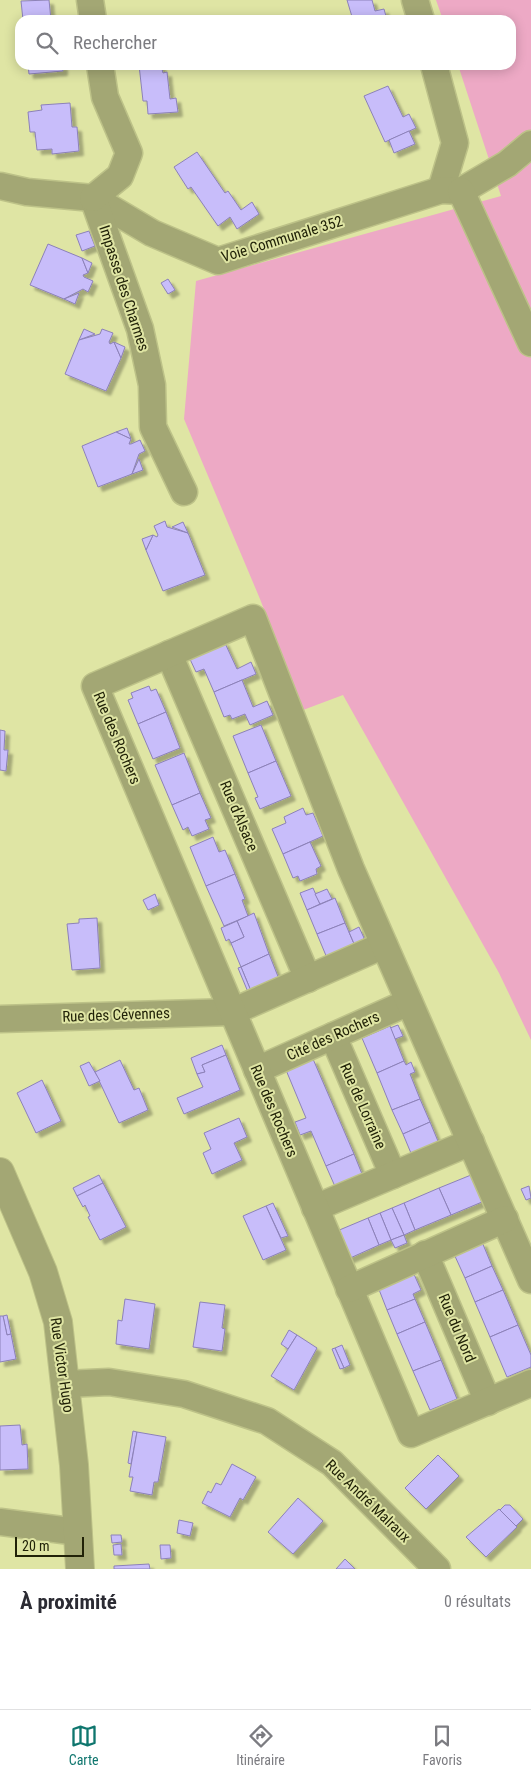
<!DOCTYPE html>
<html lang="fr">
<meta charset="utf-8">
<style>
:root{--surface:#fff;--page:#f2f2f3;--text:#2b2b33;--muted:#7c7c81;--line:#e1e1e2;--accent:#0f766e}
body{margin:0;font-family:"Roboto Condensed",sans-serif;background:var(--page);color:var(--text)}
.scale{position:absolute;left:15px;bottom:12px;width:69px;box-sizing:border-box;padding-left:5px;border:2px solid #212208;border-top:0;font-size:14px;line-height:18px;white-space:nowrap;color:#212208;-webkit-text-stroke:4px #dfe5a4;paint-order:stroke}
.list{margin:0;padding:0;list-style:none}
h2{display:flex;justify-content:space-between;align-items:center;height:65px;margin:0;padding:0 20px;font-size:21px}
h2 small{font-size:16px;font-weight:400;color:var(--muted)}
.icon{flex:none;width:28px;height:28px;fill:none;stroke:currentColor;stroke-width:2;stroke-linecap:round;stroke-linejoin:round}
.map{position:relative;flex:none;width:531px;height:1569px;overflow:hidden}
.search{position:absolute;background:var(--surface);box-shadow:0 2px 12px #0003;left:15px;right:15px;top:15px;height:55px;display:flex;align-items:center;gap:12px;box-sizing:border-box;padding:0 18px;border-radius:15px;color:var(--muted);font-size:19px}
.sheet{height:140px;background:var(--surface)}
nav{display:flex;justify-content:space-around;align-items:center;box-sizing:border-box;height:70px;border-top:1px solid var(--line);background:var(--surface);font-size:14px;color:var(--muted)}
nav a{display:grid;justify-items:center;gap:2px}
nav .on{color:var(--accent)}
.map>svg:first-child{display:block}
.green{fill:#eda9c5}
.building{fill:#c8bdfa;stroke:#8c81b9;filter:url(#shadow)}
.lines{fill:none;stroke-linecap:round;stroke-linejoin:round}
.minor-casing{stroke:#bdc288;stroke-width:29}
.tertiary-casing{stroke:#bdc288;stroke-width:30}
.minor{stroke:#a3a774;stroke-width:26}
.tertiary{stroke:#a3a774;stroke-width:28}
.labels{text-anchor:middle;stroke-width:4;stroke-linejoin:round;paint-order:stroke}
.street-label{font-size:15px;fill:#212208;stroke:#dfe5a4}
</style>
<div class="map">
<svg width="531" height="1569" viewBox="0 0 531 1569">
<defs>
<filter id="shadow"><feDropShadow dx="4.5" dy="4.5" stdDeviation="1" flood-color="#0004"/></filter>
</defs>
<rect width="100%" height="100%" fill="#dfe5a4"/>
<path class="green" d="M436 0H531V1040L499 973 343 695 303 710 260 599 184 419 196 281 501 196 458 65H511V20H443Z"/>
<g class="building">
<path d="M49 0 51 20H23L21 1Z"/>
<path d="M347 0H372L375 11 384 9 387 20H353Z"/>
<path d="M28 65H63V71L29 74Z"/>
<path d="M139 65H161L163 73 167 72 170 99 176 98 178 112 148 114 147 101H143Z"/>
<path d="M388 86 403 117 409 114 416 128 385 142 364 96Z"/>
<path d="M70 103 72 127H77L79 151 52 154V149L37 150 35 132H30L28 112 42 110 41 105Z"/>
<path d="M409 131 415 144 394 153 389 140Z"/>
<path d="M197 152 225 193 228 191 241 210 252 202 259 214 237 229 230 217 218 226 191 187 188 189 174 167Z"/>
<path d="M89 231 95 246 82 251 76 235Z"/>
<path d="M48 244 82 258 88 273 83 275 84 277 93 281 88 292 83 289 64 299 30 285Z"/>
<path d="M82 258 92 263 88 273Z"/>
<path d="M168 279 175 290 168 294 161 283Z"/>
<path d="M79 293 75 304 64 299Z"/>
<path d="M84 329 95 334 79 340Z"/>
<path d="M102 329 113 333 109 342 110 344 114 342 121 358 106 391 65 374 79 340 100 334Z"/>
<path d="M114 342 125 347 121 358Z"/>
<path d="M127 428 131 439 116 432Z"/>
<path d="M116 432 131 439 129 444H131L140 440 145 451 139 454 132 474 98 487 82 446Z"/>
<path d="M139 459 143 470 132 474Z"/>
<path d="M165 521 167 527 188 533 205 575 163 591 146 550 153 535 157 537 158 535 154 526Z"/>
<path d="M183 522 188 533 172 527Z"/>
<path d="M153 535 146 550 142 539Z"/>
<path d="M224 641 237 669 251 662 256 674 214 692 204 669 196 672 189 657Z"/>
<path d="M242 680 253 707 267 701 273 715 250 725 245 714 232 719 230 715 224 717 214 692Z"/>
<path d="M149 686 151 691 156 689 166 712 138 724 128 700 133 698 131 693Z"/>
<path d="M166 712 180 748 153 759 138 724Z"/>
<path d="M261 725 276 761 248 773 233 736Z"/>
<path d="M0 730 5 731 4 750H8L6 771 0 770Z"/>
<path d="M184 753 200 793 172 805 155 765Z"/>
<path d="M276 761 291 796 260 809 255 798 258 797 248 773Z"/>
<path d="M200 793 211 818 205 820 209 829 192 836 188 827 183 830 172 805Z"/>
<path d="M303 808 306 815 313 813 323 836 283 854 272 829 286 823 284 817Z"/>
<path d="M213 837 219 852 225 850 235 874 206 886 190 847Z"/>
<path d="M310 842 321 866 316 869 317 874 300 881 298 876 293 878 283 854Z"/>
<path d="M235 874 245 899 242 900 248 916 224 926 206 886Z"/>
<path d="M313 888 320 904 307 910 300 893Z"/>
<path d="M327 889 332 899 320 904 315 894Z"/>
<path d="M155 894 159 905 148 910 143 900Z"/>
<path d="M335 898 345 923 317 934 307 910Z"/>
<path d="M254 913 269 954 241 967 231 943 244 937 237 921Z"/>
<path d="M97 918 100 968 72 970 67 924 79 923V919Z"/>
<path d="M237 921 244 937 231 943 229 939 226 941 221 928Z"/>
<path d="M345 923 355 946 327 958 317 934Z"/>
<path d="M359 927 364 938 361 944 355 946 349 932Z"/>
<path d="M269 954 279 979 251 991 241 967Z"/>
<path d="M241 967 251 991 248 992 238 968Z"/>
<path d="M398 1025 403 1036 395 1039 390 1028Z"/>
<path d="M390 1026 404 1061 377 1073 362 1038Z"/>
<path d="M222 1045 226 1055 202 1065 205 1072 197 1074 191 1058Z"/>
<path d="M226 1055 240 1090 184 1114 177 1098 203 1087 197 1074 205 1072 202 1065Z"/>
<path d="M313 1059 354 1154 326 1166 311 1131 300 1135 295 1122 306 1118 286 1070Z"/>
<path d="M120 1060 134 1090 139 1088 148 1110 119 1123 95 1072Z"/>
<path d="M404 1061 406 1065 411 1062 415 1072 410 1074 420 1099 392 1110 377 1073Z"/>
<path d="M89 1062 100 1081 89 1086 80 1066Z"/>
<path d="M42 1080 61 1121 36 1133 17 1093Z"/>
<path d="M420 1099 430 1122 403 1134 392 1110Z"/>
<path d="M239 1118 247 1137 234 1143 242 1160 212 1174 203 1153 211 1149 204 1133Z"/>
<path d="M430 1122 440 1146 413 1158 403 1134Z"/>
<path d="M354 1154 364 1179 337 1191 326 1166Z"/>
<path d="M99 1175 103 1183 77 1196 73 1188Z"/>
<path d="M471 1175 482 1202 451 1215 439 1188Z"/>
<path d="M103 1183 126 1227 100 1240 88 1217 90 1216 85 1205 83 1207 77 1196Z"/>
<path d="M529 1186 531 1198 526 1200 521 1189Z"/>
<path d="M439 1188 451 1215 415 1230 404 1203Z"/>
<path d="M273 1203 288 1236 281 1238 266 1206Z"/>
<path d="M404 1203 415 1230 404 1235 392 1208Z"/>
<path d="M266 1206 286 1250 263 1260 243 1216Z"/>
<path d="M392 1208 404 1235 391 1240 380 1213Z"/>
<path d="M380 1213 391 1240 379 1245 368 1218Z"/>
<path d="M368 1218 379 1245 348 1259 337 1231Z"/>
<path d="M404 1235 407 1243 395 1248 391 1240Z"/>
<path d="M482 1242 492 1266 465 1278 454 1254Z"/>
<path d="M492 1266 503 1290 475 1302 465 1278Z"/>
<path d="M413 1272 421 1290 413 1294 415 1299 387 1310 378 1287Z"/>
<path d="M503 1290 518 1325 490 1337 475 1302Z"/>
<path d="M125 1299 155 1304 149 1349 116 1344 118 1320 122 1321Z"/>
<path d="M415 1299 425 1322 397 1334 387 1310Z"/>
<path d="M200 1302 225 1305 222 1328 225 1329 222 1351 193 1347Z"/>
<path d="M7 1315 11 1334 7 1335 3 1316Z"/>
<path d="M0 1316H3L7 1335 11 1334 16 1359 0 1362Z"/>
<path d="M425 1322 441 1360 413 1371 397 1334Z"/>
<path d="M518 1325 531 1355V1367L507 1377 490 1337Z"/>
<path d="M289 1330 297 1335 288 1349 281 1344Z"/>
<path d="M297 1335 317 1348 294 1390 271 1376Z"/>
<path d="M342 1345 350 1365 344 1368 335 1348Z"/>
<path d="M335 1348 344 1368 340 1369 332 1349Z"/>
<path d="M441 1360 457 1399 430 1410 413 1371Z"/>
<path d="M20 1425 22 1445 27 1444 28 1469 0 1470V1426Z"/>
<path d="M133 1431 137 1432 131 1464 128 1463Z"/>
<path d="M137 1432 166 1437 158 1482H154L152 1495 130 1491 133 1477H129Z"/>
<path d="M438 1455 459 1476 426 1509 405 1488Z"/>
<path d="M232 1464 256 1477 243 1500 240 1498 230 1517 202 1503 208 1491 211 1493 216 1483 221 1485Z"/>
<path d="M298 1498 323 1521 293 1554 268 1532Z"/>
<path d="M505 1505H510L523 1519 516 1526 500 1510Z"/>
<path d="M499 1509 517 1527 486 1557 466 1537Z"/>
<path d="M179 1520 193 1523 190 1536 177 1533Z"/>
<path d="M111 1535H121L122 1542 112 1543Z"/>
<path d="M121 1544 122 1555H114L113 1545Z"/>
<path d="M160 1545H170L171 1558 161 1559Z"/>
<path d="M345 1559 355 1569H336Z"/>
<path d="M149 1564 150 1569H114V1566Z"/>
</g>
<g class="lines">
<g class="minor-casing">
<g id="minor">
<path d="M90 0 93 20"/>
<path d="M415 0 421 20"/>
<path d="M434 65 455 143 441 190"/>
<path d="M0 186 27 192 93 198 152 233 218 261 441 190 461 191 507 164 531 144"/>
<path d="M461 191 531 343"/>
<path d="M93 198 140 329 152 385 153 427 184 492"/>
<path d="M93 198 120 176 129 153 105 97 100 65"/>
<path d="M169 654 308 979"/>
<path d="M0 1019 232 1012 384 945"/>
<path d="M333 1036 393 1175"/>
<path d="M257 1070 409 1002"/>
<path d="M315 1208 471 1142"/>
<path d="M425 1254 488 1402"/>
<path d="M531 1280 351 869 253 618 95 686 411 1434 531 1383"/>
<path d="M349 1289 505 1219"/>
<path d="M65 1384 109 1382 184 1394 267 1421 332 1463 437 1569"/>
<path d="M0 1522 78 1532"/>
</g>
</g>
<g class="tertiary-casing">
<path id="tertiary" d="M0 1172 43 1272 58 1322 74 1465 80 1569"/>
</g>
<use href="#minor" class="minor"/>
<use href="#tertiary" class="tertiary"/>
</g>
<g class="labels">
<g class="street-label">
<text transform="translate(282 239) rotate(-17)" y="5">Voie Communale 352</text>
<text transform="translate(124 288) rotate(72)" y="5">Impasse des Charmes</text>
<text transform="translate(117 738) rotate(67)" y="5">Rue des Rochers</text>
<text transform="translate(239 816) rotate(67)" y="5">Rue d'Alsace</text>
<text transform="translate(116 1015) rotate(-2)" y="5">Rue des Cévennes</text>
<text transform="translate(333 1036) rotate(-24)" y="5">Cité des Rochers</text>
<text transform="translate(363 1106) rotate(66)" y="5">Rue de Lorraine</text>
<text transform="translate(274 1111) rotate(67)" y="5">Rue des Rochers</text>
<text transform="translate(457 1328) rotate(67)" y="5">Rue du Nord</text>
<text transform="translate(62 1365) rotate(82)" y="5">Rue Victor Hugo</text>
<text transform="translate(368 1501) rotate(44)" y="5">Rue André Malraux</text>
</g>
</g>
</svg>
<div class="scale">20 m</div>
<div class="search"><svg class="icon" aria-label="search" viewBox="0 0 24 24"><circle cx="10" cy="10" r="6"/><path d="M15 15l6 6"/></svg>Rechercher</div>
</div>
<section class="sheet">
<h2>À proximité<small>0 résultats</small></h2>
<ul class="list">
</ul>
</section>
<nav>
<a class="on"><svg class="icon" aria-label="map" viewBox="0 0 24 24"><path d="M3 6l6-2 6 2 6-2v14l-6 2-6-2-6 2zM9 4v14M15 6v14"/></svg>Carte</a>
<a><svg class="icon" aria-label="directions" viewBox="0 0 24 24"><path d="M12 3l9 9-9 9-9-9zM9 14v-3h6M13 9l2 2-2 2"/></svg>Itinéraire</a>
<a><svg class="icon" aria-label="saved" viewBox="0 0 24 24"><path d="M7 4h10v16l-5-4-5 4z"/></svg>Favoris</a>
</nav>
